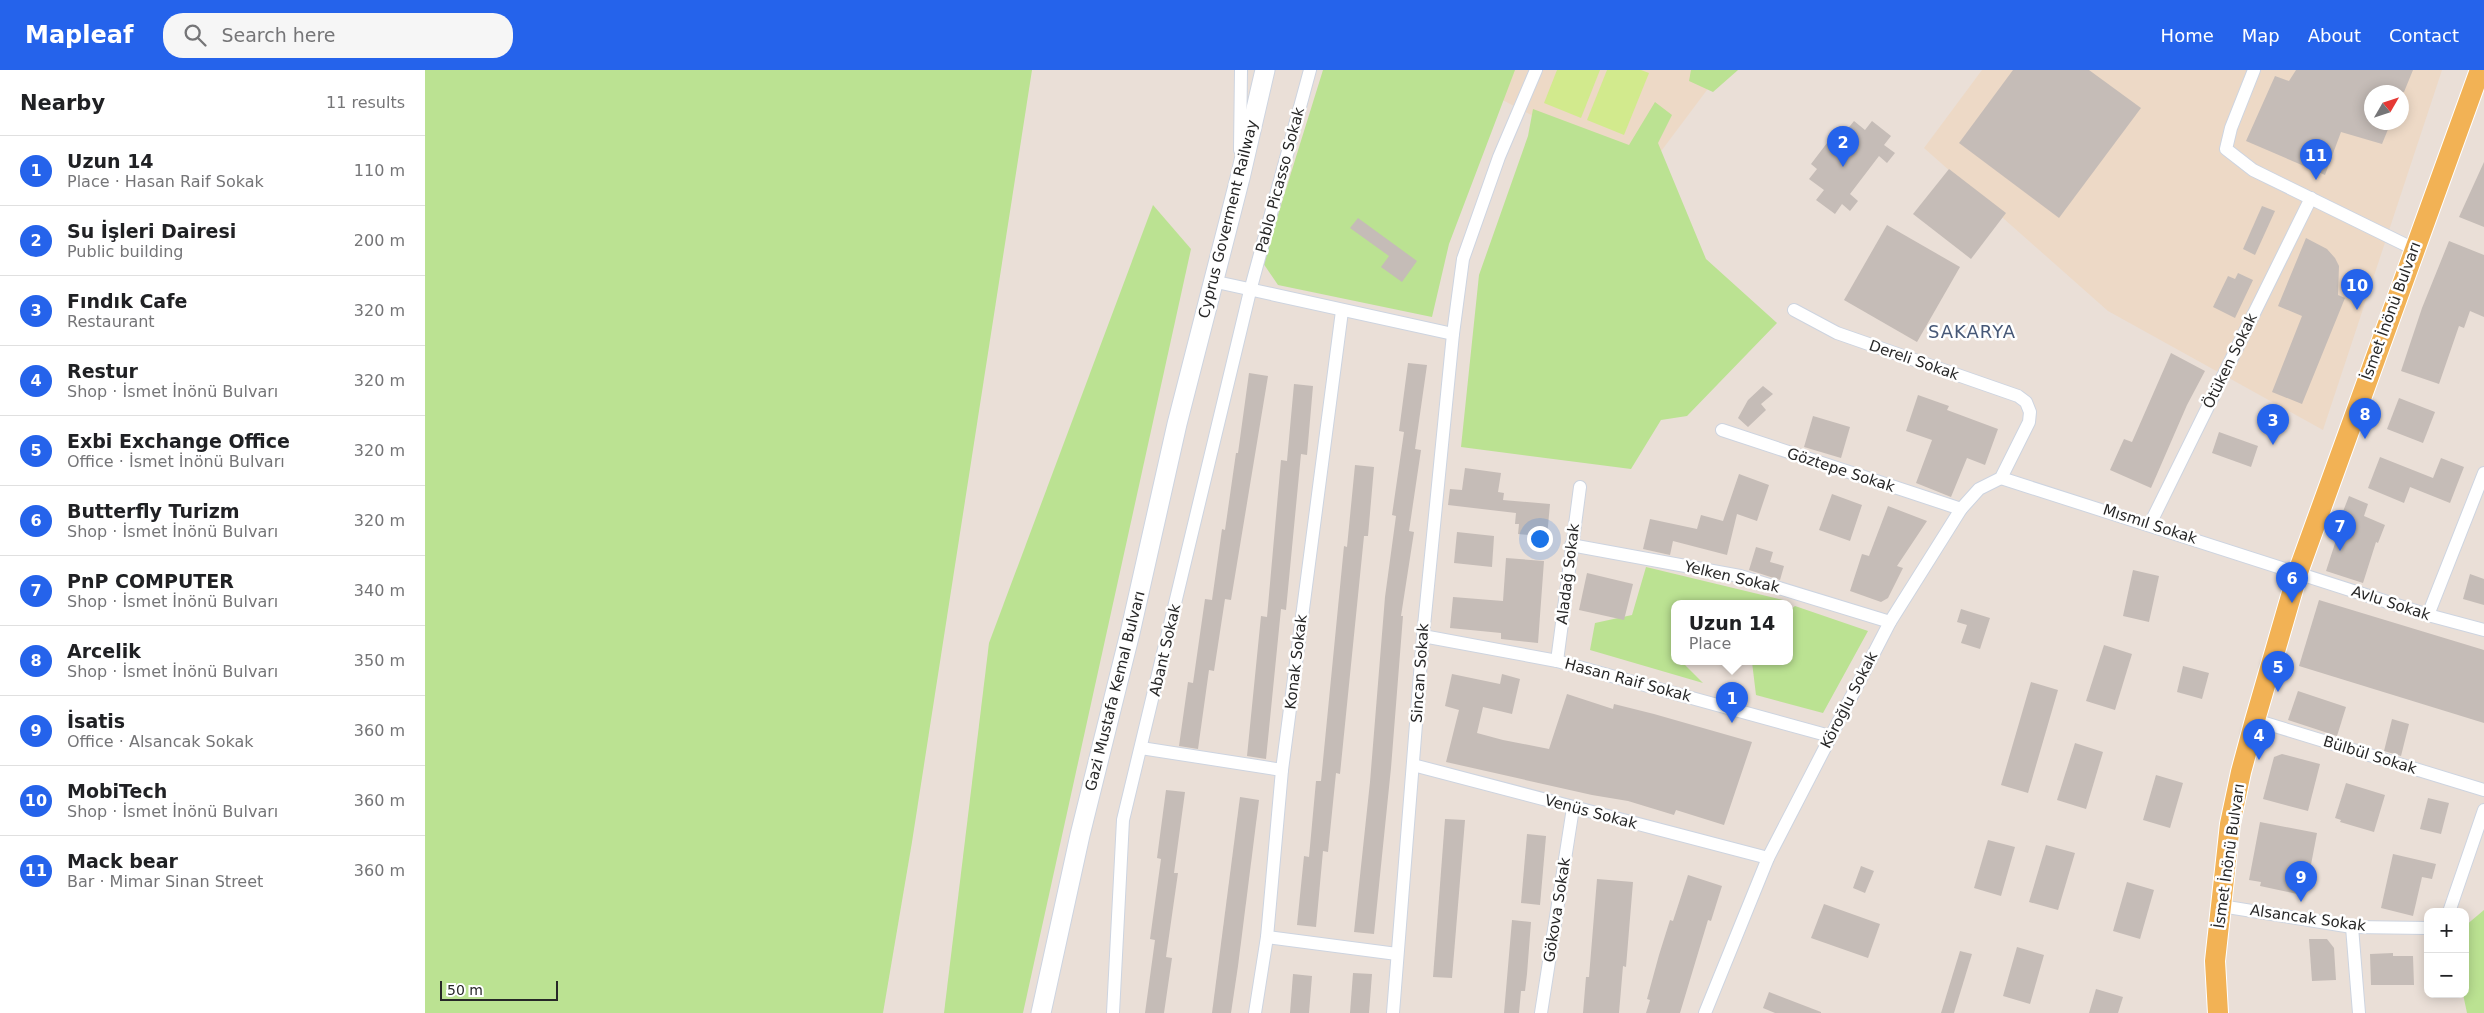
<!DOCTYPE html>
<meta charset="utf-8">
<style>
:root{--surface:#fff;--page:#f6f6f6;--text:#202124;--muted:#757577;--line:#e0e0e0;--accent:#2563eb}
body{margin:0;font-family:"DejaVu Sans",sans-serif;background:var(--page);color:var(--text)}
.controls{position:absolute;right:15px;bottom:15px;display:grid;overflow:hidden;border-radius:10px;box-shadow:0 2px 12px #0003}
.controls button{width:45px;height:45px;display:grid;place-items:center;padding:0;border:0;border-bottom:1px solid var(--line);background:var(--surface);color:var(--text);font:25px sans-serif}
.compass{position:absolute;left:1939px;top:15px;width:45px;height:45px;border-radius:50%;background:var(--surface);box-shadow:0 2px 12px #0003;rotate:51deg}
.scale{position:absolute;left:15px;bottom:12px;width:118px;box-sizing:border-box;padding-left:5px;border:2px solid #272727;border-top:0;font-size:14px;line-height:18px;white-space:nowrap;color:#272727;-webkit-text-stroke:4px #fff;paint-order:stroke}
.you{position:absolute;left:1114px;top:468px;width:18px;height:18px;margin:-12px;border:4px solid #fff;border-radius:50%;background:#1a73e8;box-shadow:0 0 0 8px #1a73e833}
.badge{display:grid;place-items:center;width:32px;height:32px;border-radius:50%;background:var(--accent);color:#fff;font-size:16px;font-weight:700}
.pin{position:absolute;translate:-50% -41px;filter:drop-shadow(0 1px 2px #0008)}
.pin::after{content:'';position:absolute;top:26px;width:18px;height:15px;background:inherit;clip-path:polygon(0 0,100% 0,50% 100%)}
.popup{position:absolute;left:1246px;top:530px;width:122px;height:65px;box-sizing:border-box;display:grid;place-content:center;border-radius:10px;background:var(--surface);filter:drop-shadow(0 1px 4px #0005);font-size:16px;white-space:nowrap;color:var(--muted)}
.popup b{font-size:19px;color:var(--text)}
.popup::after{content:'';position:absolute;left:50%;top:100%;margin-left:-10px;border:10px solid transparent;border-top-color:var(--surface)}
.list{margin:0;padding:0;list-style:none}
h2{display:flex;justify-content:space-between;align-items:center;height:65px;margin:0;padding:0 20px;font-size:21px}
h2 small{font-size:16px;font-weight:400;color:var(--muted)}
.list li{display:grid;grid-template-columns:32px 1fr auto;gap:15px;align-items:center;box-sizing:border-box;height:70px;padding:0 20px;border-top:1px solid var(--line)}
.list b{display:block;font-size:19px;white-space:nowrap}
.list p{margin:0;font-size:16px;white-space:nowrap;color:var(--muted)}
.list em{font-size:16px;font-style:normal;color:var(--muted)}
.icon{flex:none;width:28px;height:28px;fill:none;stroke:currentColor;stroke-width:2;stroke-linecap:round;stroke-linejoin:round}
.map{position:relative;flex:none;width:2059px;height:943px;overflow:hidden}
header{display:flex;align-items:center;gap:30px;box-sizing:border-box;height:70px;padding:0 25px;background:var(--accent);color:#fff}
header strong{font-size:24px}
nav{display:flex;gap:28px;margin-inline-start:auto;font-size:18px}
.search{width:350px;height:45px;background:var(--page);display:flex;align-items:center;gap:12px;box-sizing:border-box;padding:0 18px;border-radius:20px;color:var(--muted);font-size:19px}
main{display:flex}
aside{flex:1;background:var(--surface)}
.map>svg:first-child{display:block}
.education{fill:#edd9c6;fill-rule:evenodd}
.green{fill:#bbe292}
.pitch{fill:#d2ea8d}
.building{fill:#c5bcb7}
.lines{fill:none;stroke-linecap:round;stroke-linejoin:round}
.street-casing{stroke:#cdd4e0;stroke-width:14}
.secondary-casing{stroke:#cdd4e0;stroke-width:21}
.primary-casing{stroke:#fff;stroke-width:22}
.street{stroke:#fff;stroke-width:12}
.secondary{stroke:#fff;stroke-width:19}
.primary{stroke:#f2b255;stroke-width:20}
.labels{text-anchor:middle;stroke-width:5;stroke-linejoin:round;paint-order:stroke}
.street-label{font-size:15px;fill:#272727;stroke:#fff}
.quarter-label{font-size:18px;letter-spacing:1px;fill:#475877;stroke:#fff}
</style>
<header>
<strong>Mapleaf</strong>
<div class="search"><svg class="icon" aria-label="search" viewBox="0 0 24 24"><circle cx="10" cy="10" r="6"/><path d="M15 15l6 6"/></svg>Search here</div>
<nav><a>Home</a><a>Map</a><a>About</a><a>Contact</a></nav>
</header>
<main>
<aside>
<h2>Nearby<small>11 results</small></h2>
<ul class="list">
<li><span class="badge">1</span><div><b>Uzun 14</b><p>Place · Hasan Raif Sokak</p></div><em>110 m</em></li>
<li><span class="badge">2</span><div><b>Su İşleri Dairesi</b><p>Public building</p></div><em>200 m</em></li>
<li><span class="badge">3</span><div><b>Fındık Cafe</b><p>Restaurant</p></div><em>320 m</em></li>
<li><span class="badge">4</span><div><b>Restur</b><p>Shop · İsmet İnönü Bulvarı</p></div><em>320 m</em></li>
<li><span class="badge">5</span><div><b>Exbi Exchange Office</b><p>Office · İsmet İnönü Bulvarı</p></div><em>320 m</em></li>
<li><span class="badge">6</span><div><b>Butterfly Turizm</b><p>Shop · İsmet İnönü Bulvarı</p></div><em>320 m</em></li>
<li><span class="badge">7</span><div><b>PnP COMPUTER</b><p>Shop · İsmet İnönü Bulvarı</p></div><em>340 m</em></li>
<li><span class="badge">8</span><div><b>Arcelik</b><p>Shop · İsmet İnönü Bulvarı</p></div><em>350 m</em></li>
<li><span class="badge">9</span><div><b>İsatis</b><p>Office · Alsancak Sokak</p></div><em>360 m</em></li>
<li><span class="badge">10</span><div><b>MobiTech</b><p>Shop · İsmet İnönü Bulvarı</p></div><em>360 m</em></li>
<li><span class="badge">11</span><div><b>Mack bear</b><p>Bar · Mimar Sinan Street</p></div><em>360 m</em></li>
</ul>
</aside>
<div class="map">
<svg width="2059" height="943" viewBox="0 0 2059 943">
<rect width="100%" height="100%" fill="#eadfd7"/>
<g class="education">
<path d="M1020 0H1297L1219 104Z"/>
<path d="M1557 0H2017L1898 360 1683 241 1499 78ZM1946 22H1976V52H1946Z"/>
</g>
<g class="green">
<path d="M0 0H607L487 772 458 943H0Z"/>
<path d="M898 0H1090L1024 174 1007 247 853 215 838 193Z"/>
<path d="M1266 0H1313L1288 22 1264 11Z"/>
<path d="M1230 32 1247 45 1233 73 1281 189 1352 253 1262 346 1236 350 1206 399 1036 377 1054 205 1103 66 1108 39 1204 75Z"/>
<path d="M728 135 766 179 598 943H519L564 573Z"/>
<path d="M1221 497 1358 530 1349 534H1250V592H1257L1278 613 1165 580 1170 553 1207 545Z"/>
<path d="M1370 536 1443 561 1398 643 1331 625 1327 592H1364L1365 540Z"/>
<path d="M2059 840V943H2042L2038 924H2040V856Z"/>
</g>
<g class="pitch">
<path d="M1132 0H1175L1156 48 1119 33Z"/>
<path d="M1182 0H1216L1224 3 1199 65 1162 50Z"/>
</g>
<g class="building">
<path d="M1588 0H1664L1716 38 1634 148 1534 73Z"/>
<path d="M1871 0H1988L1979 22H1946V52H1966L1957 74 1916 62 1900 105 1821 71 1850 6 1864 11Z"/>
<path d="M1429 51 1440 60 1447 51 1466 66 1459 75 1470 83 1462 93 1454 86 1425 124 1433 131 1425 141 1417 134 1410 144 1391 130 1399 120 1384 109 1392 99 1386 94 1415 56 1421 61Z"/>
<path d="M2059 92V157L2034 147Z"/>
<path d="M1524 99 1581 143 1546 189 1488 144Z"/>
<path d="M1837 136 1850 141 1830 185 1818 179Z"/>
<path d="M933 148 992 191 977 212 956 197 964 186 925 158Z"/>
<path d="M1462 155 1535 197 1492 272 1419 230Z"/>
<path d="M1881 168 1902 179 1910 188 1914 196 1913 225 1920 228 1877 334 1847 322 1877 246 1853 236Z"/>
<path d="M2024 171 2059 185V247L2045 241 2039 258 2034 256 2014 314 1976 301 1997 238Z"/>
<path d="M1813 203 1828 210 1810 248 1788 237 1803 206 1810 209Z"/>
<path d="M1746 283 1780 301 1762 335 1726 418 1685 400 1699 369 1707 372Z"/>
<path d="M983 293 1002 295 990 379 996 380 984 461 989 462 976 546H978L966 698 949 864 929 862 945 712 960 527 971 446 967 445 979 362 974 361Z"/>
<path d="M824 303 843 306 806 530 800 529 789 601 784 600 773 679 754 676 763 612 768 613 780 529 787 530 797 459 800 460 811 383H813Z"/>
<path d="M869 314 888 316 882 385 876 384 861 540 856 539 841 689 822 686 836 546 842 547 856 390 862 391Z"/>
<path d="M1338 316 1348 324 1336 334 1341 340 1323 357 1313 348 1323 330Z"/>
<path d="M1493 325 1524 336 1522 340 1573 359 1560 395 1542 388 1526 427 1491 413 1507 370 1481 361Z"/>
<path d="M1974 328 2010 342 1998 373 1962 359Z"/>
<path d="M1388 346 1425 357 1416 388 1379 377Z"/>
<path d="M1794 362 1833 376 1826 397 1787 383Z"/>
<path d="M1955 387 2008 408 2016 388 2039 397 2025 433 1985 417 1979 433 1943 418Z"/>
<path d="M930 395 949 397 943 466H939L915 704 911 703 903 782 898 781 891 857 872 855 879 786 884 787 891 711H896L919 476 922 477Z"/>
<path d="M1040 398 1076 403 1073 422 1079 423 1078 430 1125 434 1122 467 1093 464 1094 454H1090L1091 443 1023 435 1025 419 1037 420Z"/>
<path d="M1314 404 1344 415 1332 451 1312 444 1302 485 1248 471 1245 485 1218 479 1225 449 1272 459 1276 445 1298 451Z"/>
<path d="M1407 424 1437 435 1425 471 1394 460Z"/>
<path d="M1924 426 1943 434 1939 446 1960 455 1953 473 1951 472 1938 513 1901 501 1915 458 1912 457Z"/>
<path d="M1463 436 1502 451 1472 496 1478 498 1463 528 1456 532 1425 521 1437 484 1444 486Z"/>
<path d="M1032 462 1069 466 1067 497 1029 493Z"/>
<path d="M1331 477 1348 482 1345 492 1359 496 1355 510 1324 500Z"/>
<path d="M1081 488 1119 491 1113 573 1076 569V563L1025 558 1028 527 1078 531Z"/>
<path d="M1708 500 1734 506 1724 552 1698 546Z"/>
<path d="M1162 503 1208 514 1199 550 1154 540Z"/>
<path d="M2045 504 2059 509V535L2038 529Z"/>
<path d="M1894 530 2059 580V653L1874 596Z"/>
<path d="M1536 539 1565 548 1555 579 1536 573 1542 555 1532 552Z"/>
<path d="M1679 575 1707 584 1690 640 1661 631Z"/>
<path d="M1758 596 1784 603 1777 629 1752 622Z"/>
<path d="M1027 604 1075 614 1077 604 1095 609 1087 644 1058 637 1052 663 1078 670 1124 679 1142 624 1188 639 1189 634 1229 644 1327 672 1299 755 1251 740 1249 745 1203 731 1167 725 1021 692 1034 640 1020 636Z"/>
<path d="M1606 612 1633 620 1603 723 1576 715Z"/>
<path d="M1873 621 1921 637 1912 666 1863 650Z"/>
<path d="M1967 649 1984 654 1976 686 1959 681Z"/>
<path d="M1650 673 1678 682 1661 739 1632 730Z"/>
<path d="M1857 684 1895 694 1883 741 1838 729 1849 687Z"/>
<path d="M1731 705 1758 713 1745 758 1718 750Z"/>
<path d="M1921 713 1960 725 1949 762 1915 752 1916 750 1910 748Z"/>
<path d="M741 720 760 722 749 803H753L741 887 747 888 739 943H720L730 870 725 869 736 789 732 788Z"/>
<path d="M815 727 834 730 813 896 806 943H787Z"/>
<path d="M2003 728 2024 733 2016 764 1995 759Z"/>
<path d="M1020 749 1040 750 1027 908 1008 907Z"/>
<path d="M1835 752 1892 763 1881 821 1873 819 1872 824 1835 816 1836 812 1824 810Z"/>
<path d="M1102 764 1121 766 1115 835 1096 833Z"/>
<path d="M1563 770 1590 777 1576 826 1549 818Z"/>
<path d="M1621 775 1650 783 1633 840 1604 832Z"/>
<path d="M1968 784 2011 794 2007 809 1997 807 1988 846 1956 838Z"/>
<path d="M1436 796 1449 801 1440 823 1428 818Z"/>
<path d="M1263 805 1297 816 1286 851 1283 850 1255 943H1221L1225 930 1222 929 1234 885 1245 850 1248 851Z"/>
<path d="M1172 809 1208 812 1201 897 1198 896 1194 943H1158L1161 907H1164Z"/>
<path d="M1702 812 1729 820 1715 869 1688 861Z"/>
<path d="M1399 834 1455 854 1443 888 1386 868Z"/>
<path d="M1087 850 1106 852 1102 904 1100 921H1096L1094 943H1079Z"/>
<path d="M1884 869H1902L1909 878 1911 910 1887 911Z"/>
<path d="M1592 877 1619 885 1605 934 1578 926Z"/>
<path d="M1535 881 1547 884 1529 943H1516Z"/>
<path d="M1968 883V886H1988L1989 915H1946L1945 884Z"/>
<path d="M928 903 947 904 944 943H925Z"/>
<path d="M868 904 887 906 884 943H865Z"/>
<path d="M1671 919 1698 927 1693 943H1664Z"/>
<path d="M1344 922 1396 942V943H1350L1338 938Z"/>
</g>
<g class="lines">
<g class="street-casing">
<g id="street">
<path d="M1829 0 1806 58 1801 79 1828 100 1989 179"/>
<path d="M815 80 816 0"/>
<path d="M787 211 1028 264"/>
<path d="M1297 360 1536 439"/>
<path d="M1576 408 2003 545 2059 560"/>
<path d="M1725 454 1886 128"/>
<path d="M1146 475 1315 506 1465 552"/>
<path d="M2003 545 2059 403"/>
<path d="M998 566 1132 591 1405 666"/>
<path d="M1132 591 1155 417"/>
<path d="M1830 650 2059 720"/>
<path d="M716 678 857 700"/>
<path d="M988 695 1343 788"/>
<path d="M1796 836 1927 857 2003 858"/>
<path d="M2024 842 2059 740"/>
<path d="M1927 857 1934 943"/>
<path d="M842 867 972 884"/>
<path d="M688 943 698 750 825 221 885 0"/>
<path d="M830 943 842 867 857 700 917 241"/>
<path d="M968 943 998 566 1028 264 1038 189 1074 87 1111 0"/>
<path d="M1116 943 1148 738"/>
<path d="M1280 943 1343 788 1465 552 1536 439 1554 419 1576 408 1604 352 1605 342 1601 332 1593 326 1412 263 1369 240"/>
</g>
</g>
<g class="secondary-casing">
<path id="secondary" d="M616 943 655 765 705 563 752 354 815 108 840 0"/>
</g>
<g class="primary-casing">
<path id="primary" d="M1793 943 1790 891 1805 754 1816 702 1830 650 1873 502 2055 0"/>
</g>
<use href="#street" class="street"/>
<use href="#secondary" class="secondary"/>
<use href="#primary" class="primary"/>
</g>
<g class="labels">
<g class="street-label">
<text transform="translate(855 110) rotate(-75)" y="5">Pablo Picasso Sokak</text>
<text transform="translate(803 149) rotate(-76)" y="5">Cyprus Goverment Railway</text>
<text transform="translate(1966 241) rotate(-70)" y="5">İsmet İnönü Bulvarı</text>
<text transform="translate(1489 290) rotate(19)" y="5">Dereli Sokak</text>
<text transform="translate(1805 291) rotate(-64)" y="5">Ötüken Sokak</text>
<text transform="translate(1416 400) rotate(18)" y="5">Göztepe Sokak</text>
<text transform="translate(1725 454) rotate(18)" y="5">Mısmıl Sokak</text>
<text transform="translate(1143 504) rotate(-83)" y="5">Aladağ Sokak</text>
<text transform="translate(1307 507) rotate(13)" y="5">Yelken Sokak</text>
<text transform="translate(1966 533) rotate(18)" y="5">Avlu Sokak</text>
<text transform="translate(740 580) rotate(-77)" y="5">Abant Sokak</text>
<text transform="translate(871 592) rotate(-83)" y="5">Konak Sokak</text>
<text transform="translate(995 603) rotate(-86)" y="5">Sincan Sokak</text>
<text transform="translate(1203 610) rotate(15)" y="5">Hasan Raif Sokak</text>
<text transform="translate(690 621) rotate(-76)" y="5">Gazi Mustafa Kemal Bulvarı</text>
<text transform="translate(1424 630) rotate(-63)" y="5">Köroğlu Sokak</text>
<text transform="translate(1945 685) rotate(17)" y="5">Bülbül Sokak</text>
<text transform="translate(1166 742) rotate(15)" y="5">Venüs Sokak</text>
<text transform="translate(1804 786) rotate(-82)" y="5">İsmet İnönü Bulvarı</text>
<text transform="translate(1132 840) rotate(-81)" y="5">Gökova Sokak</text>
<text transform="translate(1883 848) rotate(8)" y="5">Alsancak Sokak</text>
</g>
<g class="quarter-label">
<text x="1547" y="268">SAKARYA</text>
</g>
</g>
</svg>
<div class="controls">
<button>+</button>
<button>−</button>
</div>
<svg class="compass" viewBox="-18 -18 36 36"><path d="M0-13l5 13h-10z" fill="#e53935"/><path d="M0 13l5-13h-10z" fill="#757577"/></svg>
<div class="scale">50 m</div>
<div class="you"></div>
<div class="pin badge" style="left:1307px;top:653px">1</div>
<div class="popup"><b>Uzun 14</b>Place</div>
<div class="pin badge" style="left:1418px;top:97px">2</div>
<div class="pin badge" style="left:1848px;top:375px">3</div>
<div class="pin badge" style="left:1834px;top:690px">4</div>
<div class="pin badge" style="left:1853px;top:622px">5</div>
<div class="pin badge" style="left:1867px;top:533px">6</div>
<div class="pin badge" style="left:1915px;top:481px">7</div>
<div class="pin badge" style="left:1940px;top:369px">8</div>
<div class="pin badge" style="left:1876px;top:832px">9</div>
<div class="pin badge" style="left:1932px;top:240px">10</div>
<div class="pin badge" style="left:1891px;top:110px">11</div>
</div>
</main>
